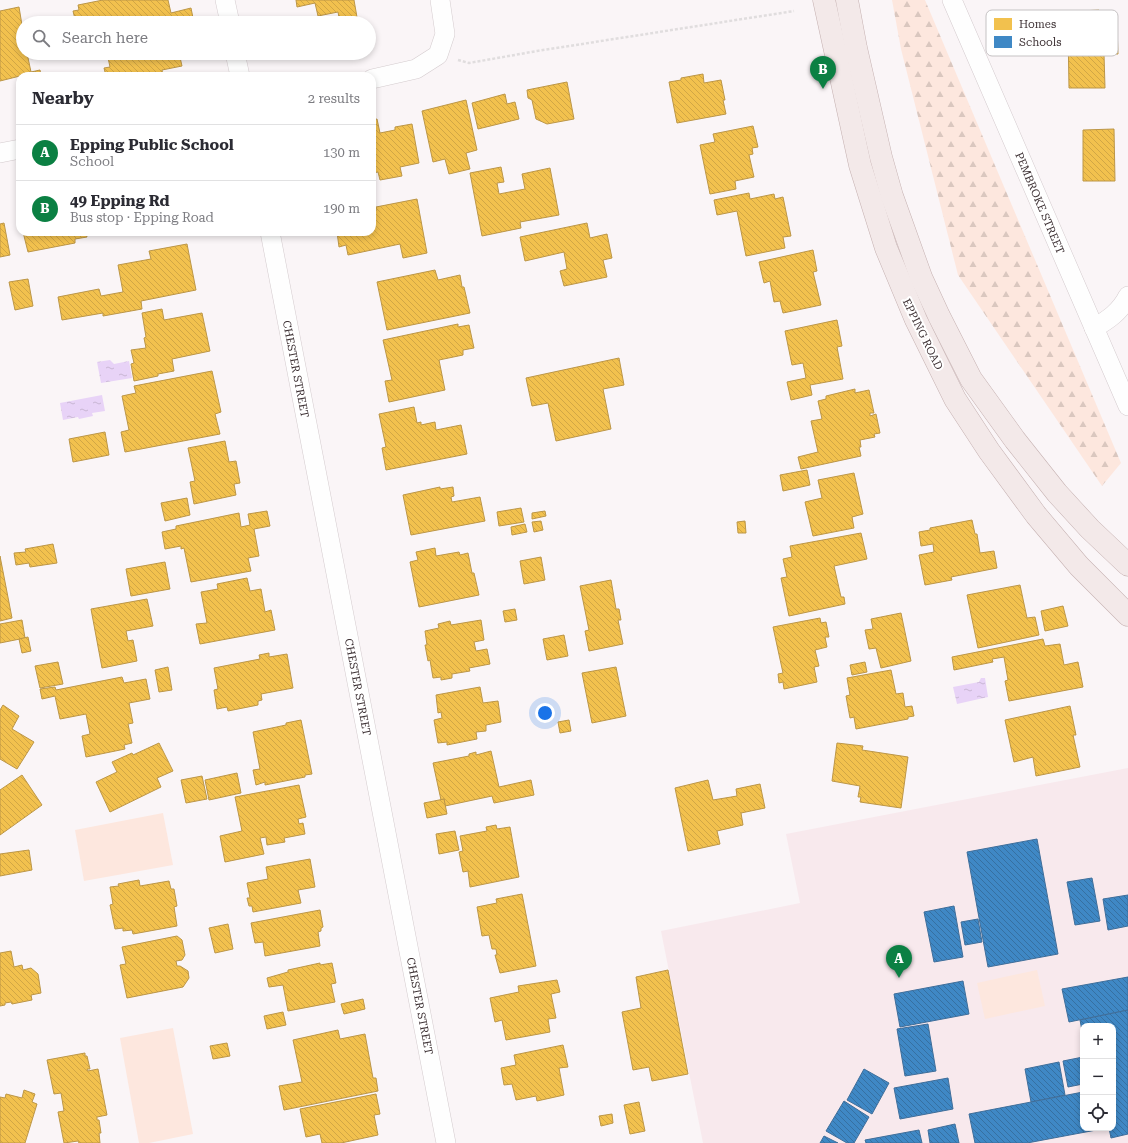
<!DOCTYPE html>
<meta charset="utf-8">
<style>
:root{--surface:#fff;--page:#f2f2f3;--text:#2b2b33;--muted:#7c7c81;--line:#e1e1e2;--accent:#0b8043}
body{margin:0;font-family:"Roboto Serif",serif;background:var(--page);color:var(--text)}
.controls{position:absolute;right:12px;bottom:12px;display:grid;overflow:hidden;border-radius:8px;box-shadow:0 2px 6px #0003}
.controls button{width:36px;height:36px;display:grid;place-items:center;padding:0;border:0;border-bottom:1px solid var(--line);background:var(--surface);color:var(--text);font:20px sans-serif}
.you{position:absolute;left:545px;top:713px;width:14px;height:14px;margin:-10px;border:3px solid #fff;border-radius:50%;background:#1a73e8;box-shadow:0 0 0 6px #1a73e833}
.badge{display:grid;place-items:center;width:26px;height:26px;border-radius:50%;background:var(--accent);color:#fff;font-size:13px;font-weight:700}
.pin{position:absolute;translate:-50% -33px;filter:drop-shadow(0 1px 2px #0008)}
.pin::after{content:'';position:absolute;top:21px;width:14px;height:12px;background:inherit;clip-path:polygon(0 0,100% 0,50% 100%)}
.list{margin:0;padding:0;list-style:none}
h2{display:flex;justify-content:space-between;align-items:center;height:52px;margin:0;padding:0 16px;font-size:17px}
h2 small{font-size:13px;font-weight:400;color:var(--muted)}
.list li{display:grid;grid-template-columns:26px 1fr auto;gap:12px;align-items:center;box-sizing:border-box;height:56px;padding:0 16px;border-top:1px solid var(--line)}
.list b{display:block;font-size:15px;white-space:nowrap}
.list p{margin:0;font-size:13px;white-space:nowrap;color:var(--muted)}
.list em{font-size:13px;font-style:normal;color:var(--muted)}
.icon{flex:none;width:22px;height:22px;fill:none;stroke:currentColor;stroke-width:2;stroke-linecap:round;stroke-linejoin:round}
.map{position:relative;flex:none;width:1128px;height:1143px;overflow:hidden}
.search{position:absolute;background:var(--surface);box-shadow:0 2px 6px #0003;left:16px;top:16px;width:360px;height:44px;display:flex;align-items:center;gap:10px;box-sizing:border-box;padding:0 14px;border-radius:22px;color:var(--muted);font-size:15px}
.panel{position:absolute;background:var(--surface);box-shadow:0 2px 6px #0003;left:16px;top:72px;width:360px;height:164px;border-radius:12px}
.map>svg:first-child{display:block}
.built{fill:#f8e9ed;fill-rule:evenodd}
.forest{fill:url(#forest-firs)}
.pitch{fill:#fde7de}
.water{fill:url(#water-ripples)}
.homes{fill:url(#homes-back-hatch);stroke:#bc9647}
.schools{fill:url(#schools-back-hatch);stroke:#3f6e9a}
.lines{fill:none;stroke-linecap:round;stroke-linejoin:round}
.street-casing{stroke:#d4cbce;stroke-width:20}
.primary-casing{stroke:#c5b1b1;stroke-width:23}
.path{stroke:#e0ddde;stroke-width:2.5;stroke-dasharray:3 2;stroke-linecap:butt}
.street{stroke:#fefefe;stroke-width:19}
.primary{stroke:#f3e9e9;stroke-width:22}
.labels{text-anchor:middle;stroke-width:4;stroke-linejoin:round;paint-order:stroke}
.street-label{font-size:11px;fill:#3f3336;stroke:#fff}
.key{fill:#fff;stroke:#c5c2c3;stroke-width:1}
.key-label{font-size:11px;fill:#3f3336}
</style>
<div class="map">
<svg width="1128" height="1143" viewBox="0 0 1128 1143">
<defs>
<pattern id="forest-firs" width="22" height="20" patternUnits="userSpaceOnUse"><rect width="22" height="20" fill="#fde7de"/><path d="M5 1l3.5 6h-7zM16 11l3.5 6h-7z" fill="#dac7bf"/></pattern>
<pattern id="water-ripples" width="26" height="14" patternUnits="userSpaceOnUse"><rect width="26" height="14" fill="#e8d3f7"/><path d="M2 4q2-2 4 0t4 0M15 11q2-2 4 0t4 0" fill="none" stroke="#c8b6d4"/></pattern>
<pattern id="homes-back-hatch" width="6" height="6" patternUnits="userSpaceOnUse"><rect width="6" height="6" fill="#f2c14e"/><path d="M-1 5l2 2M0 0l6 6M5-1l2 2" fill="none" stroke="#d1a645"/></pattern>
<pattern id="schools-back-hatch" width="6" height="6" patternUnits="userSpaceOnUse"><rect width="6" height="6" fill="#3f88c5"/><path d="M-1 5l2 2M0 0l6 6M5-1l2 2" fill="none" stroke="#3670a1"/></pattern>
</defs>
<rect width="100%" height="100%" fill="#faf5f7"/>
<path class="built" d="M1128 768V1143H703L661 931 800 903 786 834ZM1083 1026H1113V1128H1083Z"/>
<path class="forest" d="M892 0H925L1121 463 1102 486 958 275 901 49Z"/>
<g class="pitch">
<path d="M163 813 173 865 84 881 75 830Z"/>
<path d="M1037 970 1045 1006 985 1019 977 983Z"/>
<path d="M173 1028 193 1134 149 1143H139L120 1038Z"/>
</g>
<g class="water">
<path d="M110 360 114 364 129 361 132 378 101 383 97 362Z"/>
<path d="M102 395 105 411 92 413 93 416 79 419 78 417 63 420 60 403Z"/>
<path d="M981 678H985L988 697 957 704 953 687 979 682Z"/>
</g>
<g class="homes">
<path d="M103 0H168L171 13 191 8 194 23H76L73 11 79 10 78 5Z"/>
<path d="M296 0H354L358 23H340L338 12 318 16 315 3 297 7Z"/>
<path d="M19 7 23 31V53H27L31 72 40 70 41 76H20L0 81V11Z"/>
<path d="M1099 10V18H1102V27H1117L1118 54H1104L1105 88H1069L1068 30H1073V19L1082 18 1081 11Z"/>
<path d="M107 53H179L182 66 162 70 163 76H106L104 68 110 67Z"/>
<path d="M703 74 704 83 721 80 725 100H723L726 114 677 123 669 82 681 80V78Z"/>
<path d="M567 82 574 119 547 124 536 119 532 100 528 98 527 90Z"/>
<path d="M505 94 507 104 515 102 519 119 478 129 472 103Z"/>
<path d="M466 100 477 150 466 153 470 169 449 174 445 159 433 162 422 111Z"/>
<path d="M377 119 380 133 395 130V127L412 124 419 163 400 167 402 176 380 180 378 172 372 173V120Z"/>
<path d="M753 126 758 147 752 148 753 154 749 155 754 177 735 181 736 189 710 194 700 145 715 142 713 134Z"/>
<path d="M1114 129 1115 181H1083V130Z"/>
<path d="M501 167 504 182 497 183 499 194 525 189 522 174 550 168 559 215 520 222 521 228 482 236 470 173Z"/>
<path d="M749 193 750 199 774 194 775 199 783 197 791 236 783 237 785 248 746 256 737 211 717 215 714 200Z"/>
<path d="M417 199 427 253 403 258 400 244 348 255 346 245 339 247 337 232H372V212L376 211V207Z"/>
<path d="M4 223 10 255 0 257V224Z"/>
<path d="M587 223 590 238 607 234 612 258 603 260 607 277 564 286 560 271 567 269 564 252 525 261 520 237Z"/>
<path d="M23 232H86L87 237 75 239V243L28 252Z"/>
<path d="M187 244 196 290 141 301 142 309 103 316V313L62 320 58 297 99 289 101 296 123 292 118 265 151 259 149 251Z"/>
<path d="M813 250 817 271 813 272 821 305 783 313 780 301 774 302 770 281 764 283 759 262Z"/>
<path d="M435 270 438 280 460 275 462 287H464L470 313 387 330 377 282Z"/>
<path d="M28 279 33 306 15 310 9 282Z"/>
<path d="M162 309 164 320 202 313 210 351 172 359 174 371 158 374V376L134 381 131 364 134 363 131 350 146 348 144 338 146 337 142 313Z"/>
<path d="M837 320 842 346 837 347 843 379 810 385 812 395 791 400 787 382 806 378 803 363 792 365 785 331Z"/>
<path d="M458 324V327L469 325 474 348 463 350V355L439 360 445 390 389 402 385 381 392 380 383 340Z"/>
<path d="M619 358 624 385 603 389 611 429 556 441 548 403 532 406 526 378Z"/>
<path d="M212 371 221 412 215 414 220 434 125 452 121 432 129 430 122 396 136 393 134 386Z"/>
<path d="M855 389V393L869 390 874 413H870V416L876 414 880 433 874 434 875 437 860 440 861 447H859L861 456 801 469 798 457 818 452 811 421 822 419 818 401 826 399V396Z"/>
<path d="M414 407 417 423 421 422V425L435 422 436 430 461 425 467 454 386 470 382 448 386 447 379 414Z"/>
<path d="M105 432 109 455 73 462 69 439Z"/>
<path d="M225 441 229 462 236 461 240 483 234 484 236 495 194 504 190 482 195 481 188 448Z"/>
<path d="M807 470 810 485 783 491 780 475Z"/>
<path d="M854 473 863 514 852 517 854 528 813 536 805 502 822 498 818 480Z"/>
<path d="M440 487V489L453 487 454 496 451 497 452 502 480 497 485 521 411 535 403 495Z"/>
<path d="M187 498 190 515 165 521 161 503Z"/>
<path d="M521 508 524 522 499 526 497 512Z"/>
<path d="M267 511 270 526 254 529 259 556 248 558 251 571 191 582 184 548 181 549V546L165 549 162 532 176 529V526L239 513 241 527 250 525 248 514Z"/>
<path d="M545 511 546 516 532 519V513Z"/>
<path d="M972 520 975 534H977L980 553 994 551 997 568 951 577 952 580 925 585 919 555 934 552 933 544 921 546 919 532 930 530V528Z"/>
<path d="M541 521 543 530 534 532 532 522Z"/>
<path d="M745 521 746 533H738L737 522Z"/>
<path d="M525 524 527 532 512 535 511 527Z"/>
<path d="M861 533 867 559 834 566 841 597H844L845 604 789 616 781 578 787 577 783 559 792 557 790 546Z"/>
<path d="M53 544 57 563 30 567 29 563 16 565 14 553 26 552 25 549Z"/>
<path d="M435 548 436 556 459 552 460 555 468 553 472 573H474L479 595 419 607 410 562 418 560 416 552Z"/>
<path d="M0 556 12 618 0 621Z"/>
<path d="M541 557 545 580 524 584 520 561Z"/>
<path d="M165 562 170 589 131 596 126 569Z"/>
<path d="M247 578 250 591 261 589 265 612 271 610 275 630 200 644 196 624 207 623 201 592 218 589 217 584Z"/>
<path d="M611 580 616 609H619L621 620H618L623 644 589 651 585 631 589 630 580 586Z"/>
<path d="M1020 585 1027 618 1035 617 1039 635 978 648 967 595Z"/>
<path d="M147 599 153 626 126 631 128 641 133 640 137 661 102 668 91 609Z"/>
<path d="M1063 606 1068 626 1045 631 1041 611Z"/>
<path d="M515 609 517 620 505 622 503 611Z"/>
<path d="M901 613 911 661 881 668 876 648 869 649 865 630 873 629 871 619Z"/>
<path d="M820 618 821 623 826 622 829 637H825L827 647 815 650 819 666 814 667 817 682 784 689 783 682 779 683 778 674 783 673 773 627Z"/>
<path d="M22 620 25 638 0 643V624Z"/>
<path d="M481 620 484 640 474 642 476 651 487 649 490 664 469 668 470 671 452 674V678L441 680V677L433 678 430 660 428 661 425 645H427L425 631 439 628 438 624 450 621 451 625Z"/>
<path d="M564 635 568 656 547 660 543 639Z"/>
<path d="M28 637 31 651 22 653 19 639Z"/>
<path d="M1043 639 1045 646 1060 644 1064 665 1078 662 1083 687 1009 701 1005 681 1008 680 1004 657 992 659 993 662 954 670 952 657Z"/>
<path d="M269 653V657L287 654 293 688 261 694 262 700 258 701V705L228 711 227 707 217 709 214 690 218 689 214 668 260 659 259 655Z"/>
<path d="M58 662 63 684 40 688 35 666Z"/>
<path d="M865 662 867 672 852 675 850 665Z"/>
<path d="M168 667 172 690 159 692 155 670Z"/>
<path d="M616 667 626 716 592 723 582 673Z"/>
<path d="M891 670 896 694 903 693 905 707 912 706 914 716 908 717V719L856 729 854 717 850 718 846 696 850 695 847 678Z"/>
<path d="M122 677 124 683 146 679 150 699 129 703 133 723 128 724 132 743 124 745 125 749 86 757 82 736 90 734 86 714 60 719 55 696 42 699 40 689 55 687 56 690Z"/>
<path d="M480 687 483 703 498 701 501 722 486 725V731L476 732 477 739 447 745V742L438 743 434 720 442 718 441 712 438 713 436 695Z"/>
<path d="M3 705 19 716 12 729 34 742 17 769 0 759V710Z"/>
<path d="M1070 706 1076 735H1073L1080 767 1036 776 1033 757 1014 762 1005 720Z"/>
<path d="M301 720 312 774 305 775V777L265 785V782L256 785 253 770 260 769 253 732 286 725V723Z"/>
<path d="M569 720 571 731 560 733 558 722Z"/>
<path d="M159 743 173 771 157 778 161 787 110 812 96 782 117 772 112 762 132 753 133 755Z"/>
<path d="M837 743 863 746 862 750 908 757 901 808 860 802 861 797H858L860 786 832 781Z"/>
<path d="M491 751 499 787 531 780 534 795 494 803 492 796 445 806 444 799 441 800 433 763 469 756V754L476 752V755Z"/>
<path d="M237 773 241 793 209 800 205 780Z"/>
<path d="M22 775 42 805 0 835V790Z"/>
<path d="M202 776 207 799 186 803 181 780Z"/>
<path d="M708 780 713 800 737 796 736 789 760 784 765 808 741 813 743 825 717 831 720 844 688 851 675 788Z"/>
<path d="M299 785 306 817 298 819 299 824 303 823 305 834 284 838 285 842 267 845 266 837 260 838 264 854 225 862 220 836 242 831 235 797Z"/>
<path d="M444 799 447 814 427 818 424 803Z"/>
<path d="M496 825 497 829 510 827 519 877 470 887 468 871 463 872 459 852 463 851 460 836 487 831 486 827Z"/>
<path d="M455 831 459 850 439 854 436 834Z"/>
<path d="M29 850 32 870 0 876V854Z"/>
<path d="M310 859 315 887 298 890 301 903 253 912 252 906H249L247 898H250L247 883 268 879 266 867Z"/>
<path d="M139 880 140 886 169 881 171 889H174L177 906 174 907 177 926 133 934 132 930 123 931V928L115 929 110 905 113 904 110 887 119 886 118 884Z"/>
<path d="M522 894 536 966 500 973 495 955H497L496 949H492L489 935 482 936 477 907 497 903 496 899Z"/>
<path d="M320 910 323 927 321 928V931L318 932 320 946 265 956 263 942 255 943 251 923Z"/>
<path d="M228 924 233 949 215 953 209 928Z"/>
<path d="M177 936 182 940 185 955 182 960 176 961 177 966H180L188 971 189 978 183 987 127 998 120 965 126 964 122 947Z"/>
<path d="M11 951 14 967 22 965 23 970 31 968 38 974 41 993 31 995 32 1000 12 1004 11 1002 5 1003V1005L0 1006V953Z"/>
<path d="M320 963V965L332 963 336 983 331 984 335 1002 288 1011 283 985 269 987 267 978 288 972V970Z"/>
<path d="M668 970 688 1074 652 1081 649 1067 633 1070 622 1012 641 1008 636 977Z"/>
<path d="M557 980 560 992 551 994 556 1018 548 1019 550 1032 506 1040 502 1020 495 1022 490 998 519 992 518 986Z"/>
<path d="M363 999 365 1009 344 1014 341 1004Z"/>
<path d="M283 1012 286 1025 267 1029 264 1016Z"/>
<path d="M338 1030 340 1039 365 1034 373 1078H376L378 1091 284 1110 279 1086 302 1082 293 1040Z"/>
<path d="M227 1043 230 1056 213 1059 210 1046Z"/>
<path d="M563 1045 568 1067 559 1068 564 1095 537 1101 536 1096 516 1100 512 1084 504 1085 501 1068 516 1065 514 1055Z"/>
<path d="M85 1053V1056H87L90 1069H87L88 1071 98 1069 107 1115 97 1117V1120H99L101 1133H99L100 1143H79L78 1141 64 1143 58 1112 64 1111 61 1093 54 1094 47 1060Z"/>
<path d="M24 1090 35 1094 32 1102 37 1104 25 1143H0V1097L5 1098 6 1094 22 1098Z"/>
<path d="M376 1094 380 1114 374 1115 378 1135 341 1143H322L320 1134 306 1137 300 1109Z"/>
<path d="M639 1102 645 1131 630 1134 624 1105Z"/>
<path d="M612 1114 613 1123 601 1126 599 1116Z"/>
</g>
<g class="schools">
<path d="M1037 839 1058 954 988 967 967 852Z"/>
<path d="M1092 878 1100 921 1075 925 1067 882Z"/>
<path d="M1128 895V926L1108 930 1103 899Z"/>
<path d="M954 906 963 957 934 962 924 912Z"/>
<path d="M978 919 982 942 965 945 961 922Z"/>
<path d="M1128 977V1010L1069 1022 1062 989Z"/>
<path d="M963 981 969 1014 900 1027 894 994Z"/>
<path d="M1128 1010V1134L1111 1138 1109 1128H1113V1026H1083V1036L1080 1020Z"/>
<path d="M928 1024 936 1071 905 1076 897 1029Z"/>
<path d="M1083 1057V1084L1068 1087 1063 1061Z"/>
<path d="M1059 1062 1065 1095 1031 1102 1025 1069Z"/>
<path d="M864 1069 889 1083 872 1114 847 1100Z"/>
<path d="M948 1078 953 1109 900 1119 894 1088Z"/>
<path d="M1083 1092V1128H1107L1027 1143H975L969 1114Z"/>
<path d="M844 1101 869 1117 854 1143H847L826 1131Z"/>
<path d="M955 1124 959 1143H930L928 1130Z"/>
<path d="M919 1130 922 1143H866L865 1140Z"/>
<path d="M824 1136 838 1143H820Z"/>
</g>
<g class="lines">
<g class="street-casing">
<g id="street">
<path d="M225 0 230 23"/>
<path d="M952 0 1128 406"/>
<path d="M235 53 240 76"/>
<path d="M372 79 416 69 438 55 445 34 440 0"/>
<path d="M0 153 20 149"/>
<path d="M270 232 446 1143"/>
<path d="M1094 328C1108 320 1120 312 1128 296"/>
</g>
</g>
<g class="primary-casing">
<g id="primary">
<path d="M824 0 860 165 886 248 916 320 955 399 989 451 1036 515 1079 566 1128 615"/>
<path d="M847 0 856 48 881 157 892 196 921 277 939 316 971 379 1015 440 1057 493 1090 529 1128 565"/>
</g>
</g>
<path class="path" d="M458 60 469 63 537 51 794 11"/>
<use href="#street" class="street"/>
<use href="#primary" class="primary"/>
</g>
<g class="labels">
<g class="street-label">
<text transform="translate(1040 203) rotate(67)" y="4">PEMBROKE STREET</text>
<text transform="translate(923 334) rotate(64)" y="4">EPPING ROAD</text>
<text transform="translate(296 369) rotate(79)" y="4">CHESTER STREET</text>
<text transform="translate(358 687) rotate(79)" y="4">CHESTER STREET</text>
<text transform="translate(420 1006) rotate(79)" y="4">CHESTER STREET</text>
</g>
</g>
<rect x="986" y="10" width="132" height="46" rx="6" class="key"/>
<rect x="994" y="18" width="18" height="12" fill="#f2c14e"/>
<rect x="994" y="36" width="18" height="12" fill="#3f88c5"/>
<g class="key-label">
<text x="1019" y="28">Homes</text>
<text x="1019" y="46">Schools</text>
</g>
</svg>
<div class="controls">
<button>+</button>
<button>−</button>
<button><svg class="icon" aria-label="locate" viewBox="0 0 24 24"><circle cx="12" cy="12" r="6"/><path d="M12 2v4M12 18v4M2 12h4M18 12h4"/></svg></button>
</div>
<div class="you"></div>
<div class="pin badge" style="left:899px;top:978px">A</div>
<div class="pin badge" style="left:823px;top:89px">B</div>
<div class="search"><svg class="icon" aria-label="search" viewBox="0 0 24 24"><circle cx="10" cy="10" r="6"/><path d="M15 15l6 6"/></svg>Search here</div>
<section class="panel">
<h2>Nearby<small>2 results</small></h2>
<ul class="list">
<li><span class="badge">A</span><div><b>Epping Public School</b><p>School</p></div><em>130 m</em></li>
<li><span class="badge">B</span><div><b>49 Epping Rd</b><p>Bus stop · Epping Road</p></div><em>190 m</em></li>
</ul>
</section>
</div>
